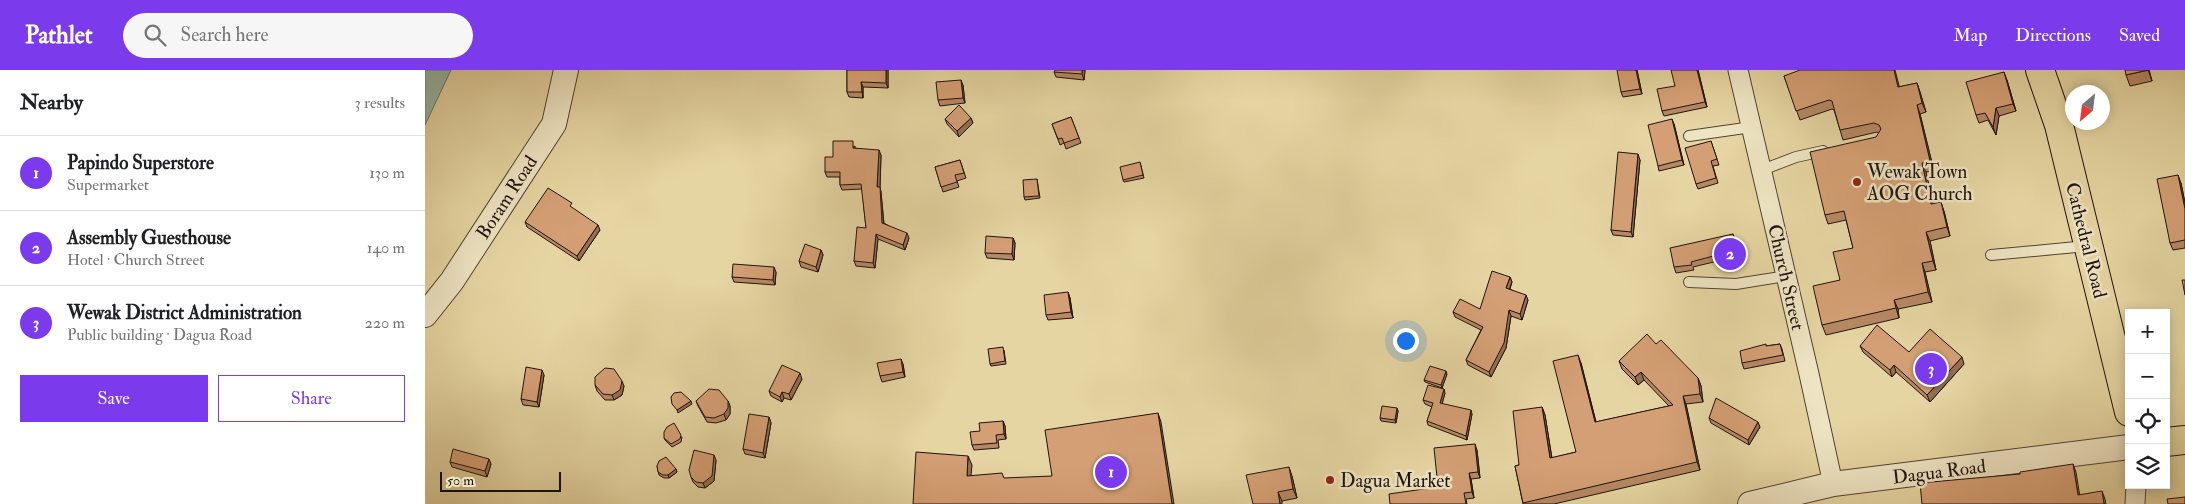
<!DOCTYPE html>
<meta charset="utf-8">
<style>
:root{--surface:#fff;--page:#f6f6f6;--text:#202124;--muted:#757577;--line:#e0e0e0;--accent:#7c3aed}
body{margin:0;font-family:"IM FELL Double Pica",serif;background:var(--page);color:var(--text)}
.controls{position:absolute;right:15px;bottom:15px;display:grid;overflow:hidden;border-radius:0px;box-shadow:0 2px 12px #0003}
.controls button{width:45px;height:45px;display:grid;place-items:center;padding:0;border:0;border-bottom:1px solid var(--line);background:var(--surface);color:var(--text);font:25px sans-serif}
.compass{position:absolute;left:1640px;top:15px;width:45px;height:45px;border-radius:50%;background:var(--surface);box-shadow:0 2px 12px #0003;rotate:208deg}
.scale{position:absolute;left:15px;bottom:12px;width:121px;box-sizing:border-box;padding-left:5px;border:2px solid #20120d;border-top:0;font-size:14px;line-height:18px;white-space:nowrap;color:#20120d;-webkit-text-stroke:4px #eee4c3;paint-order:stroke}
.you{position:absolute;left:980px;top:270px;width:18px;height:18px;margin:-12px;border:4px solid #fff;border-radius:50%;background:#1a73e8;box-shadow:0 0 0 8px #1a73e833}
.badge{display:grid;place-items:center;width:32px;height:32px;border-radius:50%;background:var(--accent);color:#fff;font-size:16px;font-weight:700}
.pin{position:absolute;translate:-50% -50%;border:2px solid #fff;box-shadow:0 1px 5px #0006}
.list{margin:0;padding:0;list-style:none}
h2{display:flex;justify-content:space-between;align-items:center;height:65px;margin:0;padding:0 20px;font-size:21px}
h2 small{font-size:16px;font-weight:400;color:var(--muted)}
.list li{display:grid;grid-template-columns:32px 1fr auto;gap:15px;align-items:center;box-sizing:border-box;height:75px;padding:0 20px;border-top:1px solid var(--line)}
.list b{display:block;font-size:19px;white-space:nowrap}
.list p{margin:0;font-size:16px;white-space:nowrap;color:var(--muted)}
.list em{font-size:16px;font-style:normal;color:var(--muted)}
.actions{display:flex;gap:10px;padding:15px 20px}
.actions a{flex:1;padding:11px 0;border:1px solid var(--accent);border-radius:0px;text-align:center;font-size:18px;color:var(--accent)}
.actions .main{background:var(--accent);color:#fff}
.icon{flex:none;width:28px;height:28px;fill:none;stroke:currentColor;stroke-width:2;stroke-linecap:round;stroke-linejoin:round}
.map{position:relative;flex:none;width:1760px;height:434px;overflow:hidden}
header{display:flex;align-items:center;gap:30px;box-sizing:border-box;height:70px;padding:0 25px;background:var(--accent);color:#fff}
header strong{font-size:24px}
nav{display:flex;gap:28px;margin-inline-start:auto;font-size:18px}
.search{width:350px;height:45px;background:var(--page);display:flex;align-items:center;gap:12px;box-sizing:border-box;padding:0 18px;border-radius:28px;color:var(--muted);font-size:19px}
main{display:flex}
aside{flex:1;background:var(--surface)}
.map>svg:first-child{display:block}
.water{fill:#96b8a8;stroke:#67766a}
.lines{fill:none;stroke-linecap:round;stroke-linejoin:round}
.service-casing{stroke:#514332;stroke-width:12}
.minor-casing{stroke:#514332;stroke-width:21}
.tertiary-casing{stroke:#514332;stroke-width:26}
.primary-casing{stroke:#20120d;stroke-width:30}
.service{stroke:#eee4c3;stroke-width:10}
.minor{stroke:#eee4c3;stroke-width:19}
.tertiary{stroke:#eee4c3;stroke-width:24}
.primary{stroke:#e5d5a2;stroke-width:28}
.wall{fill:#b68964;stroke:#20120d}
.shaded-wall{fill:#946f51;stroke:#20120d}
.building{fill:#d49f74;stroke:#20120d}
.poi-dot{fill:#8f2418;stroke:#eee4c3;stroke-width:2}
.labels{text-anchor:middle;stroke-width:5;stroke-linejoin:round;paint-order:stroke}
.poi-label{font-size:19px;fill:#20120d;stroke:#eee4c3;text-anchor:start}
.street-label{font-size:19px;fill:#20120d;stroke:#eee4c3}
</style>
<header>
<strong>Pathlet</strong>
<div class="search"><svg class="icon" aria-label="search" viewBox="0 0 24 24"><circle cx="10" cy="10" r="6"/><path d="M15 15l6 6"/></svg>Search here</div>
<nav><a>Map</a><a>Directions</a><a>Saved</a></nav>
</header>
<main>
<aside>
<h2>Nearby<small>3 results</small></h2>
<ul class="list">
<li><span class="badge">1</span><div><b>Papindo Superstore</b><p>Supermarket</p></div><em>130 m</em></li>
<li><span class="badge">2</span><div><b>Assembly Guesthouse</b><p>Hotel · Church Street</p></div><em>140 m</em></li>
<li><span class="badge">3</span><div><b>Wewak District Administration</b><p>Public building · Dagua Road</p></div><em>220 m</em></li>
</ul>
<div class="actions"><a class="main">Save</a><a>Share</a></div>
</aside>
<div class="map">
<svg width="1760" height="434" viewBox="0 0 1760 434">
<rect width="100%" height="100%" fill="#e5d5a2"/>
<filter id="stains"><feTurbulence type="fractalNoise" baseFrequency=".004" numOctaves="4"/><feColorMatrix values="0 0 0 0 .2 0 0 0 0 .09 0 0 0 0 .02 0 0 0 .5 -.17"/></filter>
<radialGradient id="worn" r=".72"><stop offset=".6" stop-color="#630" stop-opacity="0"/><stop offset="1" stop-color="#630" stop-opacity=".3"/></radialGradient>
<path class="water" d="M0 0H26L0 55Z"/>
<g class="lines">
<g class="service-casing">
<g id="service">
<path d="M1264 66 1327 57"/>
<path d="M1337 100 1371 87 1398 81"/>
<path d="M1566 185 1662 176"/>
<path d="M1264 212 1311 214 1361 206"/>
</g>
</g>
<g class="minor-casing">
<g id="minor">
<path d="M1313 0 1384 304 1408 414"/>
<path d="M1710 434 1711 415"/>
</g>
</g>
<g class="tertiary-casing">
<g id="tertiary">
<path d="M0 245 27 211 129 54 141 0"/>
<path d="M1325 434 1408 414 1704 377"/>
</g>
</g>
<g class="primary-casing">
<g id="primary">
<path d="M1615 0 1634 55 1704 342"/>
<path d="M1741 372 1760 370"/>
</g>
</g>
<use href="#service" class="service"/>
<use href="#minor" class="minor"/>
<use href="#tertiary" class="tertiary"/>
<use href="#primary" class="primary"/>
</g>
<g class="wall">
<path d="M422 0H463V18L438 17V28L424 27 422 22Z"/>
<path d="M660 0 659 10 631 7 629 2Z"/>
<path d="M1212 0 1217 24 1198 27 1196 22Z"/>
<path d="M1273 0 1282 37 1239 46 1237 41 1250 16Z"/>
<path d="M1724 0 1727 11 1705 16 1701 5Z"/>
<path d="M1359 6 1474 17 1492 13 1495 22 1501 42 1495 44 1509 101 1501 102 1508 134 1519 141 1525 166 1505 171 1511 200 1500 202 1507 232 1473 239 1474 248 1401 265 1397 255 1415 210 1428 178 1421 150 1403 154 1400 145 1454 63 1452 62 1418 70 1409 40 1407 39 1375 50Z"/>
<path d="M1582 10 1591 41 1574 46 1571 65 1563 50 1554 53 1551 45Z"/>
<path d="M538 15 540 33 515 36 513 30Z"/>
<path d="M646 47 656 73 641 79 639 73 635 75 627 54Z"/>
<path d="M546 48 548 53 534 67 522 54 520 49Z"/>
<path d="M1249 54 1259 95 1234 101 1233 96Z"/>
<path d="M1286 71 1294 95 1288 96 1293 113 1273 119 1271 114Z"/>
<path d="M430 76V78L456 85 455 117 456 122 459 153 484 168 480 180 453 169 450 198 431 196 429 191 441 158 437 119 417 120 415 115V107H402L400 102 408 87Z"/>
<path d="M535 90 541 108 532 111 534 117 518 122 510 97Z"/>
<path d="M1215 90 1208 167 1188 165 1186 160Z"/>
<path d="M715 92 719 108 699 112 698 110Z"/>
<path d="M612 109 615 128 600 130 599 127Z"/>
<path d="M1756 113 1760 133V178L1748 180 1745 173Z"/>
<path d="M100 152 175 160 154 191 102 157Z"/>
<path d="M1308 164 1317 195 1300 199 1297 190 1268 197 1269 200 1251 203 1249 197Z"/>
<path d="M588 168 590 173 589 190 562 188 560 183Z"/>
<path d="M396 180 398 185 393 202 376 197 374 191Z"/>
<path d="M351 202 350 215 309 212 307 207Z"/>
<path d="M1085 207 1087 212 1085 219 1103 230 1097 250 1086 246 1081 278 1066 307 1043 295 1041 290 1056 260 1030 247 1028 242 1055 239Z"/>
<path d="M643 222 645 228 648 248 623 250 621 245Z"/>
<path d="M1231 274 1273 308 1276 316 1278 332 1261 334 1275 400 1129 434H1098L1090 396 1094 395 1117 337 1120 345 1127 388 1151 382 1156 293 1171 352 1244 336 1219 310 1213 315 1197 299 1194 291Z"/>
<path d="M1355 274 1357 279 1360 291 1319 299 1317 293 1341 276Z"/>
<path d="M1435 276 1484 282 1539 294 1505 332 1471 302 1467 307 1438 282Z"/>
<path d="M579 280 581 294 566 296 565 294Z"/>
<path d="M478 294 480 307 457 312 455 306Z"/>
<path d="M1022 304 1017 318 1000 312 999 310Z"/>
<path d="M119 305 114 337 98 335 96 329Z"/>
<path d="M377 309 366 330 359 328 357 332 346 326 344 321Z"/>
<path d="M170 315 199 316 197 325 189 330H180L172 321Z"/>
<path d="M1020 323 1017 334 1047 344 1042 370 1003 355 1002 351 1007 337 1000 334 998 330Z"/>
<path d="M271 331H303L305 336V344L301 350 291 353 282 352 273 336Z"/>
<path d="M972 338 973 341 971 353 956 351 955 348Z"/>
<path d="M344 347 346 353 340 388 320 384 318 379Z"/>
<path d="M1284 348 1335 357 1324 375 1286 353Z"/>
<path d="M578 351 580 356 581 369 573 370 574 378 549 380 547 375 555 361Z"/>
<path d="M257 367 256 372 247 377 240 370 239 368Z"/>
<path d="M1052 380 1055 408 1046 409 1049 428 1041 429 1042 434H965L1013 417Z"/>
<path d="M291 390 289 411 280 418 273 417 268 412 266 407Z"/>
<path d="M25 392 66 394 62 407 27 397Z"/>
<path d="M232 396 251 399 252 402 244 408H239L234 405Z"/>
<path d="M867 406 872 428 857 431 828 434Z"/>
</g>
<g class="shaded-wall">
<path d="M461 0H463V18L461 13Z"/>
<path d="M657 0H660L659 10 657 4Z"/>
<path d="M1211 0H1212L1217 24 1215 19Z"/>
<path d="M1272 0H1273L1282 37 1280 32Z"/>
<path d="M1469 0H1470L1477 27 1473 17Z"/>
<path d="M1723 0H1724L1727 11Z"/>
<path d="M1579 2 1582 10 1591 41 1588 34Z"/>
<path d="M536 10 538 15 540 33 538 28Z"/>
<path d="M436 12 438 17V28L437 22Z"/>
<path d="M1492 13 1495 22 1501 42 1497 33Z"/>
<path d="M1492 35 1495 44 1509 101 1505 91Z"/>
<path d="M1571 38 1574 46 1571 65 1568 57Z"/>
<path d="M546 48 548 53 534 67 532 61Z"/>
<path d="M1247 49 1249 54 1259 95 1257 90Z"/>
<path d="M454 80 456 85 455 117 456 122 459 158 457 153 452 117Z"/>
<path d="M1213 84 1215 90 1208 167 1206 162Z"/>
<path d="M1497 93 1501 102 1510 143 1506 134Z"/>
<path d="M1753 105 1756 113 1760 133V139Z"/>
<path d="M1516 132 1519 141 1525 166 1522 157Z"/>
<path d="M173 155 175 160 154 191 152 186Z"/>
<path d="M1501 162 1505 171 1511 200 1508 191Z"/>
<path d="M482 163 484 168 480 180 478 175Z"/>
<path d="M451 164 453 169 450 198 448 193Z"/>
<path d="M588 168 590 173 589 190 587 184Z"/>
<path d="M396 180 398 185 393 202 391 197Z"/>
<path d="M1497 193 1500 202 1507 232 1503 222Z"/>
<path d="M349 197 351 202 350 215 348 210Z"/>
<path d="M1085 207 1087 212 1083 223 1081 218Z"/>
<path d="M643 222 645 228 648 248 646 242Z"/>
<path d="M1101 225 1103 230 1097 250 1095 244Z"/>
<path d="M1469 230 1473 239 1474 248 1471 238Z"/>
<path d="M1084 240 1086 246 1081 278 1066 307 1064 302Z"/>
<path d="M1153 285 1156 293 1173 360 1170 352Z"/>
<path d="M1537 287 1539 294 1505 332 1502 325Z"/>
<path d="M476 289 478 294 480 307 478 302Z"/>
<path d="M1469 295 1471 302 1467 307 1465 300Z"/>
<path d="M117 300 119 305 114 337 112 332Z"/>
<path d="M1021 301 1022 304 1017 318 1016 315Z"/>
<path d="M1216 302 1219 310 1213 315 1210 307Z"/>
<path d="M375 303 377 309 366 330 364 324Z"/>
<path d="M1273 308 1276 316 1278 332 1275 324Z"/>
<path d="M197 311 199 316 197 325 189 330 187 325Z"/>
<path d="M1019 319 1020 323 1016 338 1015 333Z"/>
<path d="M357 322 359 328 357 332 355 327Z"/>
<path d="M1258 326 1261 334 1275 400 1272 392Z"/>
<path d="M266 331 267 334 253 343 252 340Z"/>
<path d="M303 331 305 336V344L301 350 299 344Z"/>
<path d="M1117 337 1120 345 1128 396 1125 388Z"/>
<path d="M972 338 973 341 971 353 970 350Z"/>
<path d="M1046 340 1047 344 1042 370 1041 366Z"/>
<path d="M733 343 736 352 749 434H747Z"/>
<path d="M344 347 346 353 340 388 338 383Z"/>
<path d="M578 351 580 356 581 369 579 364Z"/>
<path d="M1333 352 1335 357 1324 375 1323 370Z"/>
<path d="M1050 374 1052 380 1055 408 1053 402Z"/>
<path d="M289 385 291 390 289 411 280 418 278 413Z"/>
<path d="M543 386 547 395 545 416 542 406Z"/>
<path d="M64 389 66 394 62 407 60 401Z"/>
<path d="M1648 394 1651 402 1656 433 1653 425Z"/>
<path d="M864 397 867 406 872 428 868 419Z"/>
<path d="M251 399 252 402 244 408 243 405Z"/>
<path d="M1044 403 1046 409 1049 428 1047 422Z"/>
<path d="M1677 421 1680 429 1681 434H1679Z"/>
<path d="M853 422 857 431V434H855Z"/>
</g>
<g class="building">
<path d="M422 0H461V13L436 12 437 22H422Z"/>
<path d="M630 0H657V4L629 2Z"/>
<path d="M1192 0H1211L1215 19 1196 22Z"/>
<path d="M1246 0H1272L1280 32 1237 41 1232 19 1250 16Z"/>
<path d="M1375 0H1469L1473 17 1492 13 1497 33 1492 35 1505 91 1497 93 1506 134 1516 132 1522 157 1501 162 1508 191 1497 193 1503 222 1469 230 1471 238 1397 255 1388 216 1415 210 1408 182 1428 178 1419 141 1400 145 1385 82 1451 67 1456 59 1454 55 1449 53 1415 60 1407 31 1404 30 1371 41 1359 6Z"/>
<path d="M1700 0H1723L1701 5Z"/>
<path d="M1579 2 1588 34 1571 38 1568 57 1560 43 1551 45 1541 12Z"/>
<path d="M536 10 538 28 513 30 511 12Z"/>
<path d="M534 35 546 48 532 61 520 49Z"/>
<path d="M646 47 654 68 639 73 637 68 633 69 627 54Z"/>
<path d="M1247 49 1257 90 1233 96 1223 55Z"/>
<path d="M408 71H428V78L454 80 452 117H455L457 153 482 163 478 175 451 164 448 193 429 191 432 157 441 158 436 114 415 115V102H400V87H408Z"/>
<path d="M1286 71 1292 89 1286 91 1291 108 1271 114 1260 78Z"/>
<path d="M1193 82 1213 84 1206 162 1186 160Z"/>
<path d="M535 90 539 103 530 105 532 112 516 117 510 97Z"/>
<path d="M715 92 718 105 698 110 695 97Z"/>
<path d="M1753 105 1760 139V170L1745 173 1732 109Z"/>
<path d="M612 109 614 126 599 127 598 110Z"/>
<path d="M123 118 147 133 145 136 173 155 152 186 100 152Z"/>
<path d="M1308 164 1315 189 1298 193 1296 184 1266 192 1267 195 1249 197 1245 178Z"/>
<path d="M561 166 588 168 587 184 560 183Z"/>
<path d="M380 174 396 180 391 197 374 191Z"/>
<path d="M308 194 349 197 348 210 307 207Z"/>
<path d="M1067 201 1085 207 1081 218 1101 225 1095 244 1084 240 1079 273 1064 302 1041 290 1058 257 1028 242 1035 229 1055 239Z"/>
<path d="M1757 210H1760V225Z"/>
<path d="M643 222 646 242 621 245 619 225Z"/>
<path d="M1452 255 1484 282 1505 259 1537 287 1502 325 1469 295 1465 300 1435 276Z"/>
<path d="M1222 264 1231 274 1236 270 1273 308 1275 324 1258 326 1272 392 1098 433 1090 396 1094 395 1088 341 1117 337 1125 388 1151 382 1128 291 1153 285 1170 352 1248 335 1216 302 1210 307 1194 291Z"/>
<path d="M1341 274V276L1355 274 1358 285 1317 293 1315 281Z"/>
<path d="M578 277 580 291 565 294 563 279Z"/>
<path d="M476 289 478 302 455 306 452 293Z"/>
<path d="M357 295 375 303 364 324 357 322 355 327 344 321Z"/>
<path d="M1005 296 1021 301 1016 315 999 310Z"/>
<path d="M101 297 117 300 112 332 96 329Z"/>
<path d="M180 298 189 299 197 311 195 320 187 325 178 324 170 315V307Z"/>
<path d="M1003 315 1019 319 1015 333 1046 340 1041 366 1002 351 1008 333 998 330Z"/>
<path d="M284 319 294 320 303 331V338L299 344 289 348 280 347 271 331Z"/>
<path d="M256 322 266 331 252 340 247 334 246 327 249 323Z"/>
<path d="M1291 328 1333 352 1323 370 1284 348Z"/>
<path d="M957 336 972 338 970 350 955 348Z"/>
<path d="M733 343 747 434H488L491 382 543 386 542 406 577 403 579 408 627 406 620 360Z"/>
<path d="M324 344 344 347 338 383 318 379Z"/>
<path d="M578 351 579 364 571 365 572 373 547 375 545 362 555 361 554 353Z"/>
<path d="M249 353 256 365 255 369 246 374 239 368V362L242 357Z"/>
<path d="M1050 374 1053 402 1044 403 1047 422 1039 423 1041 434H965L964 424 1013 417 1009 378Z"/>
<path d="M28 379 64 389 60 401 25 392Z"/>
<path d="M269 380 289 385 287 406 278 413 271 412 266 407 264 400Z"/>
<path d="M241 387 251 399 243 405H238L233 402 232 396 234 391Z"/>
<path d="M1648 394 1653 425 1677 421 1679 434H1497L1495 413 1595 404V402Z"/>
<path d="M864 397 868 419 853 422 855 434H828L821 405Z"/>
<path d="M1760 427V434H1743L1742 429Z"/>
</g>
<g class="poi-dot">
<circle cx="1432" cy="112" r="5"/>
<circle cx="905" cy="410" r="5"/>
</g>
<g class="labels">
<g class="poi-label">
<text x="1442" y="108">Wewak Town<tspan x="1442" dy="22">AOG Church</tspan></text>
<text x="915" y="417">Dagua Market</text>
</g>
<g class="street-label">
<text transform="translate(81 127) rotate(-57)" y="7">Boram Road</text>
<text transform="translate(1662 170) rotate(76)" y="7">Cathedral Road</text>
<text transform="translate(1362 207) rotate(77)" y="7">Church Street</text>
<text transform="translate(1514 401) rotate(-7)" y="7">Dagua Road</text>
</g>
</g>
<rect width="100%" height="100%" filter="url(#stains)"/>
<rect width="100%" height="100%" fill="url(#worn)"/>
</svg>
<div class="controls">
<button>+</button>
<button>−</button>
<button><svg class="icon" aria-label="locate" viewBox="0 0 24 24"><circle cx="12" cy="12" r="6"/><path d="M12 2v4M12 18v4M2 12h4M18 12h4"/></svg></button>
<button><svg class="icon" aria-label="layers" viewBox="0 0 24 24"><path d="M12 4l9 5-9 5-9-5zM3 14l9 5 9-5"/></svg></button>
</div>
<svg class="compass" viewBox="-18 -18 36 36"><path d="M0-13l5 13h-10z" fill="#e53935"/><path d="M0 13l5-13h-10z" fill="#757577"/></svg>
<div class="scale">50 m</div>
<div class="you"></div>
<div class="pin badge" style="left:686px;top:402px">1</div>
<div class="pin badge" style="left:1305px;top:184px">2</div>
<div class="pin badge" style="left:1506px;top:299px">3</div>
</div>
</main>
